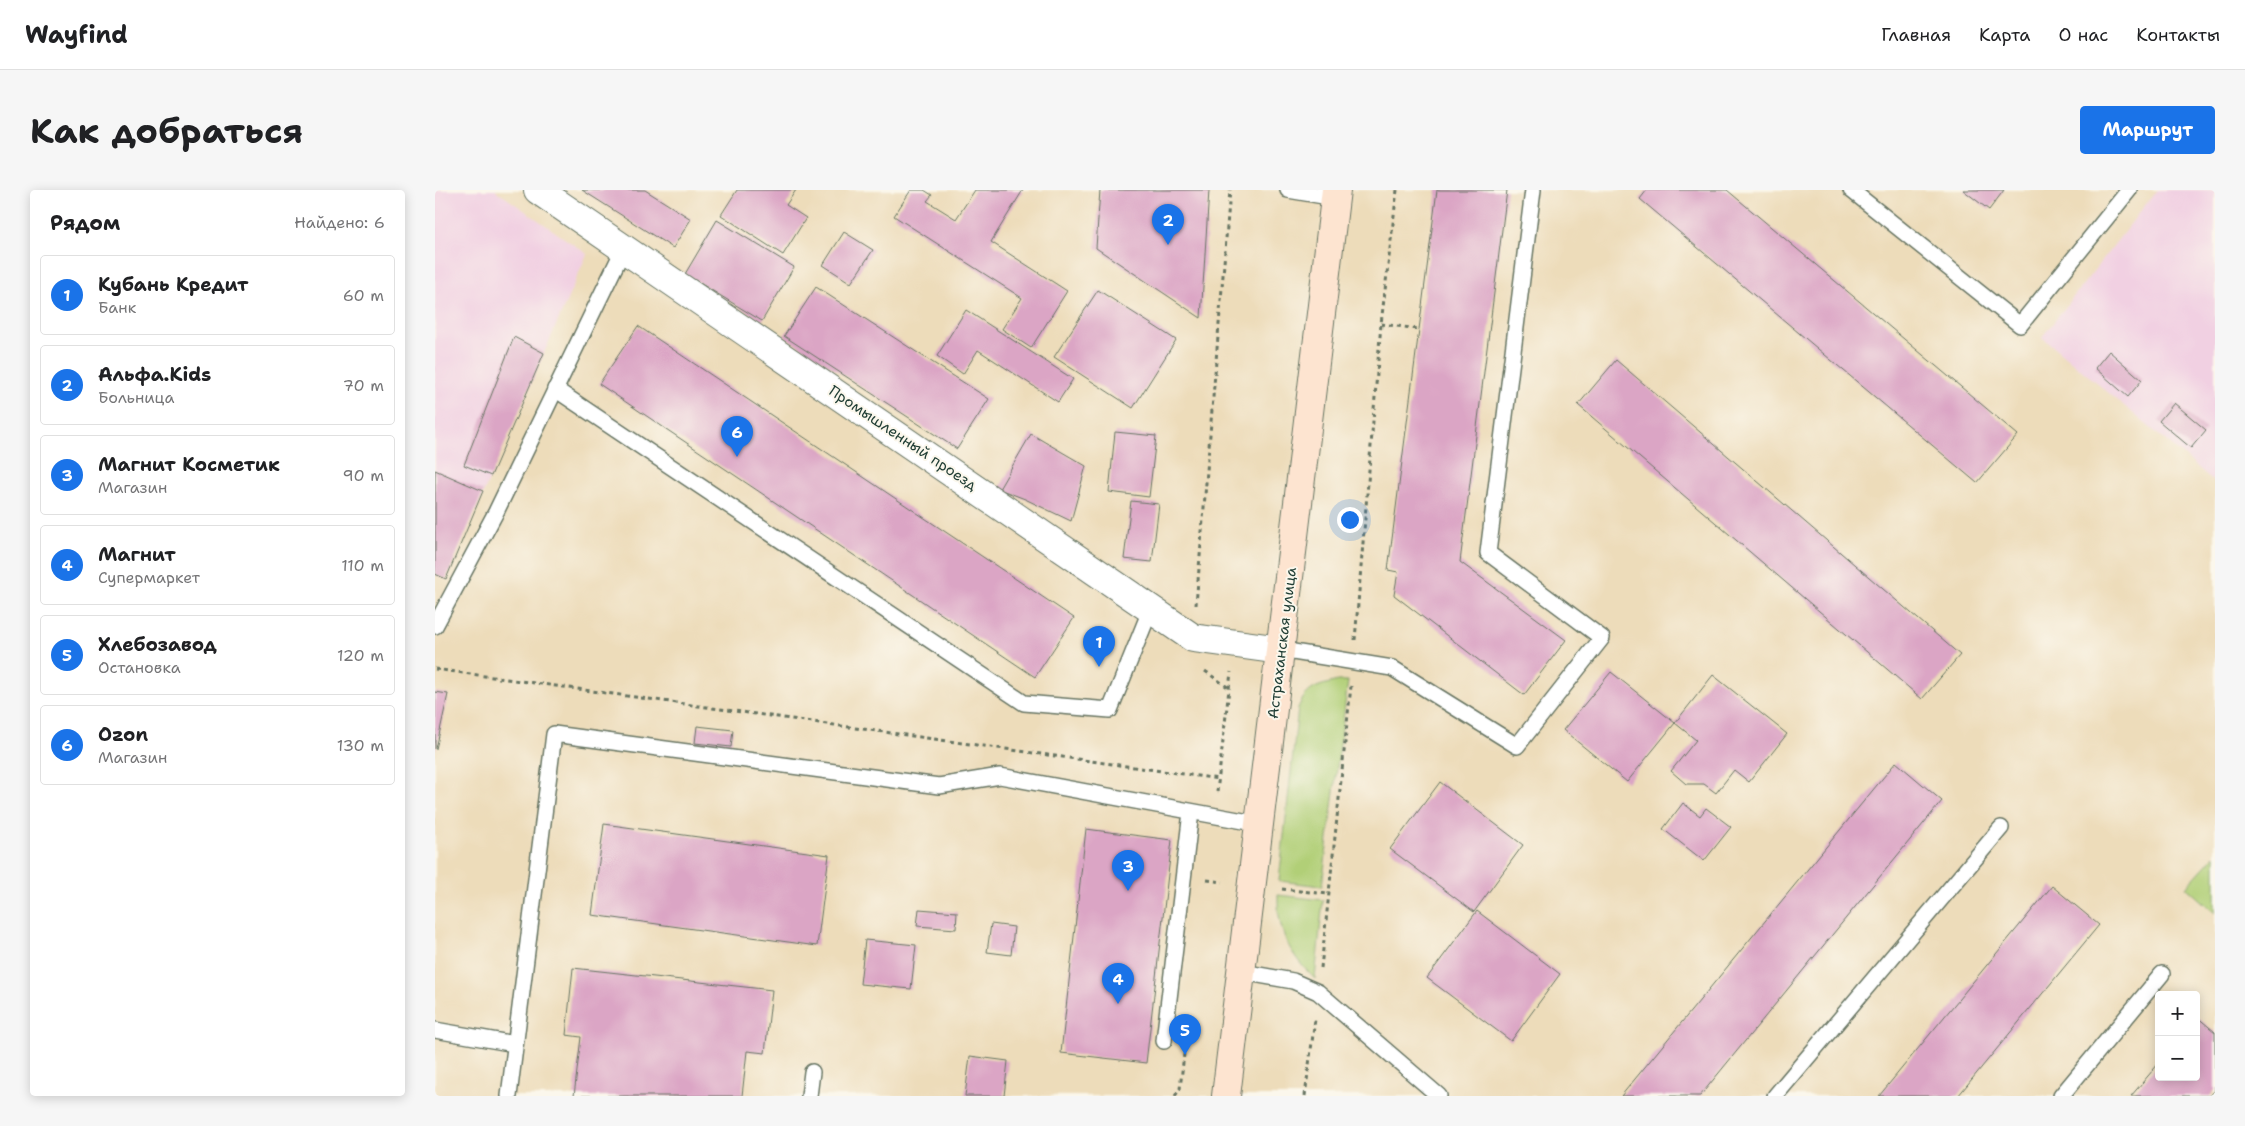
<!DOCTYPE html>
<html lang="ru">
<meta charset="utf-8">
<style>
:root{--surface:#fff;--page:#f6f6f6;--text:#202124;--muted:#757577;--line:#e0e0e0;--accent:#1a73e8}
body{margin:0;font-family:"Shantell Sans",sans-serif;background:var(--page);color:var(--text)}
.controls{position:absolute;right:15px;bottom:15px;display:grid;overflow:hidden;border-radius:5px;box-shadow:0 2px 12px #0003}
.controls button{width:45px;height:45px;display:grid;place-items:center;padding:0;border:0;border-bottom:1px solid var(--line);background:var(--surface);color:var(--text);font:25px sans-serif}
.you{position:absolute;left:914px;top:329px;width:18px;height:18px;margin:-12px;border:4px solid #fff;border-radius:50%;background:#1a73e8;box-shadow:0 0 0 8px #1a73e833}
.badge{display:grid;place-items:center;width:32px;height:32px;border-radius:50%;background:var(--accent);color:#fff;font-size:16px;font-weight:700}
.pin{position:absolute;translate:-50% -41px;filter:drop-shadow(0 1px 2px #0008)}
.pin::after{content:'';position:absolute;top:26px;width:18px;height:15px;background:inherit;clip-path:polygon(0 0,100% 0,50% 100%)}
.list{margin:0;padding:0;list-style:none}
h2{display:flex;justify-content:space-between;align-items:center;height:65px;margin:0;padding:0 20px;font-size:21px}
h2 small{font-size:16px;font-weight:400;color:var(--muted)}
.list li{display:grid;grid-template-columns:32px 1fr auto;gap:15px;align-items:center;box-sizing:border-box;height:80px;margin:0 10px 10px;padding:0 10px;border:1px solid var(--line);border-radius:5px}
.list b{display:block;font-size:19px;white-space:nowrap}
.list p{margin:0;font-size:16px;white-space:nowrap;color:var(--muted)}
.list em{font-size:16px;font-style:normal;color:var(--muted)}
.map{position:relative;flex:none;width:1780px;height:906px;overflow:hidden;border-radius:5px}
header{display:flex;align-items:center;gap:30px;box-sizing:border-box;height:70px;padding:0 25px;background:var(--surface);border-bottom:1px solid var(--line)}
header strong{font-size:24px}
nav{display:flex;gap:28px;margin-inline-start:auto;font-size:18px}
.intro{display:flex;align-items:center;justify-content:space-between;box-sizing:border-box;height:120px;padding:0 30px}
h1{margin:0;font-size:35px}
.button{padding:12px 22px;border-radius:5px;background:var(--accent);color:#fff;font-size:18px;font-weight:700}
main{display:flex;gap:30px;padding:0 30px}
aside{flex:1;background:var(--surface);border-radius:5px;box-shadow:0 2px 12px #0003}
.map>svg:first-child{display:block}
.built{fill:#f1d0e2}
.green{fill:#b1cf77;stroke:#688656}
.building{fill:#dba5c5}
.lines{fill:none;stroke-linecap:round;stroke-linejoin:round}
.lane-casing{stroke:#677563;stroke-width:18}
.street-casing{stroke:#677563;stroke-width:30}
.secondary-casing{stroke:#677563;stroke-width:30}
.path{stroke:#677563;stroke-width:3;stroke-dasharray:4 4;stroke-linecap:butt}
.lane{stroke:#fff;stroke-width:15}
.street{stroke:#fff;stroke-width:28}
.secondary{stroke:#fde4d0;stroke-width:28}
.labels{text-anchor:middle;stroke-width:4;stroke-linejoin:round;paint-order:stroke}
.street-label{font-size:15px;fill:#1f3d34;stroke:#fbf7ec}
</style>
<header>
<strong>Wayfind</strong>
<nav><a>Главная</a><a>Карта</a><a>О нас</a><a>Контакты</a></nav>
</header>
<div class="intro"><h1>Как добраться</h1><a class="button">Маршрут</a></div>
<main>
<aside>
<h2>Рядом<small>Найдено: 6</small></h2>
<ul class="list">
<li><span class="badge">1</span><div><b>Кубань Кредит</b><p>Банк</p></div><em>60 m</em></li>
<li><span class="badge">2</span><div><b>Альфа.Kids</b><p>Больница</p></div><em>70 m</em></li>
<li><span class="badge">3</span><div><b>Магнит Косметик</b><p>Магазин</p></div><em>90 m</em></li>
<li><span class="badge">4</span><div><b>Магнит</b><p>Супермаркет</p></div><em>110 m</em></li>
<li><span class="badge">5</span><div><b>Хлебозавод</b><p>Остановка</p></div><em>120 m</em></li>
<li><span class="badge">6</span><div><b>Ozon</b><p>Магазин</p></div><em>130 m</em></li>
</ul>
</aside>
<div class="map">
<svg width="1780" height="906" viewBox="0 0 1780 906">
<rect width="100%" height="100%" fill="#fbf7ec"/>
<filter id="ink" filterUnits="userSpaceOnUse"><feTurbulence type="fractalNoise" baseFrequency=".02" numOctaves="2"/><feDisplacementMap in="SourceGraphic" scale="10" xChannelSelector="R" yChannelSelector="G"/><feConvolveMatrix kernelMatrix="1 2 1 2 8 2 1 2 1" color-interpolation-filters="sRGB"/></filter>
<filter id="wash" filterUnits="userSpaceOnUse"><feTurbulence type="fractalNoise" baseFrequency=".0096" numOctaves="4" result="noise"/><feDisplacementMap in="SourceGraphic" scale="20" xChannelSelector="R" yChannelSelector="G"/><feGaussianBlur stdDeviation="1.12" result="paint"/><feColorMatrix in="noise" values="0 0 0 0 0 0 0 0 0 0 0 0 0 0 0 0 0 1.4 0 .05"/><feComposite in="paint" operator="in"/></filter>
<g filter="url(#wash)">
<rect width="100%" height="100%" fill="#eddcba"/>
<g class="built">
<path d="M0 0H60L152 64 11 389 0 384Z"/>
<path d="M1722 0H1780V292L1607 147Z"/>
</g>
<g class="green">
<path d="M903 491H913L887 696 844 691 863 518C872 497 883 496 903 491Z"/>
<path d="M1780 665V723L1751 697Z"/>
<path d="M843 705 888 710 880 789C854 764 842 741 843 705Z"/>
</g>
<g id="blocks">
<g class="building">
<path d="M147 0H210L256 29 238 58Z"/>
<path d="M302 0H361L351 15 371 28 348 65 286 25Z"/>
<path d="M476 0H489L497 5 492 11 521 29 540 0H588L556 52 632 101 596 158 567 139 587 108 459 26Z"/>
<path d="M665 0H774L766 128 661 58Z"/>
<path d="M1002 0H1072L1025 372 1131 450 1089 505 959 405 963 382 953 380Z"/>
<path d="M1212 0H1292L1583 245 1542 293 1205 9Z"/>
<path d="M1528 0H1569L1554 20Z"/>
<path d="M282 30 359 77 327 131 250 84Z"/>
<path d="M409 42 438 60 416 93 388 75Z"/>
<path d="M381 97 554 209 522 259 349 146Z"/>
<path d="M663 100 741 150 698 218 619 167Z"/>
<path d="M531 120 638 189 623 212 543 160 528 184 502 166Z"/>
<path d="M203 136 639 428 600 487 164 194Z"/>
<path d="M79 147 109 163 56 286 29 275Z"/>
<path d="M1674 161 1707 190 1693 207 1660 178Z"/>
<path d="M1181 170 1525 465 1487 509 1143 215Z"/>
<path d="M1739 213 1771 240 1756 258 1724 231Z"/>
<path d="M680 242 721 246 714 307 674 302Z"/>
<path d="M596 244 651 276 636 331 590 309 564 299Z"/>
<path d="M0 280 48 301 11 389 0 384Z"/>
<path d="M696 311 724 314 717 372 689 369Z"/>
<path d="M1176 482 1240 533 1192 592 1128 540Z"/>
<path d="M1278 485 1352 544 1314 592 1299 580 1281 603 1269 594H1251L1236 581 1261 550 1240 533Z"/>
<path d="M0 502 13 504 1 559H0Z"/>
<path d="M262 536 298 540 296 557 260 553Z"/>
<path d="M1461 572 1507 611 1265 906H1186Z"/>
<path d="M1005 592 1088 655 1039 722 955 659Z"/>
<path d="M1248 613 1265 626 1271 618 1296 637 1269 671 1228 639Z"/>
<path d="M169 634 394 665 382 756 157 725Z"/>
<path d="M651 639 737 650 711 873 626 863Z"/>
<path d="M1617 696 1664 735 1523 906H1444Z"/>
<path d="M484 719 522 722 521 739 482 736Z"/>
<path d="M1042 721 1125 784 1076 851 992 788Z"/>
<path d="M556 734 579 737 576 765 552 762Z"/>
<path d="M430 750 481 755 476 799 425 794Z"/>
<path d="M138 778 337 800 330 863 312 861 307 906H139L146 847 131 845Z"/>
<path d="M1761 826 1780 842V900L1775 906H1696L1724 873V887H1761Z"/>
<path d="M535 866 573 871 569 906H530Z"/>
</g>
</g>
</g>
<g filter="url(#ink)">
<use href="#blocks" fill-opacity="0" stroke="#677563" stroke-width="1"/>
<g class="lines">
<g class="lane-casing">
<g id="lane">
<path d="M853 0 900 8"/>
<path d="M1416 0 1585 135 1694 0"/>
<path d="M120 199 589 513 675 520 716 418"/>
<path d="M0 436 61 322 189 58"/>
<path d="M846 460 957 478 1082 556 1167 448 1053 363 1098 0"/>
<path d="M807 782 858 791 883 802 1004 906"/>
<path d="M0 840 80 854"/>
<path d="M729 851 756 622"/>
<path d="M74 906 119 544 504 596 565 586 825 634"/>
<path d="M374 906 377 882"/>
<path d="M1340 906 1566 638"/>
<path d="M1626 906 1727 784"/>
</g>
</g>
<g class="street-casing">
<path id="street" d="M103 0 758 448 846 460"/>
</g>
<g class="secondary-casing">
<path id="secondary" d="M791 906 901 0"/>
</g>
<g class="path">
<path d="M946 134 984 139"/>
<path d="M761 415 795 0"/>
<path d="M920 450 946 134 962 0"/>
<path d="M0 479 784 589"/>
<path d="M770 481 794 498"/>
<path d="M782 602 796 482"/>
<path d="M772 690 788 692"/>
<path d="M847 699 893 704"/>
<path d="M886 778 916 496"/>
<path d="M740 906 745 899 749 864"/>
<path d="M870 906 880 829"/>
</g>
<use href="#lane" class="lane"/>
<use href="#street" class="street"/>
<use href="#secondary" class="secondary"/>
</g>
</g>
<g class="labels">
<g class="street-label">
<text transform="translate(468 248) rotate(34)" y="5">Промышленный проезд</text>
<text transform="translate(847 453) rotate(-83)" y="5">Астраханская улица</text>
</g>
</g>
</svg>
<div class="controls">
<button>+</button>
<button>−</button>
</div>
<div class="you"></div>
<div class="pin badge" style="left:664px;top:477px">1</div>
<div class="pin badge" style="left:733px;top:55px">2</div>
<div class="pin badge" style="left:693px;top:701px">3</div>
<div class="pin badge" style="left:683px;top:814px">4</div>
<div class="pin badge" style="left:750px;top:865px">5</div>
<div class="pin badge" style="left:302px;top:267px">6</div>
</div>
</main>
